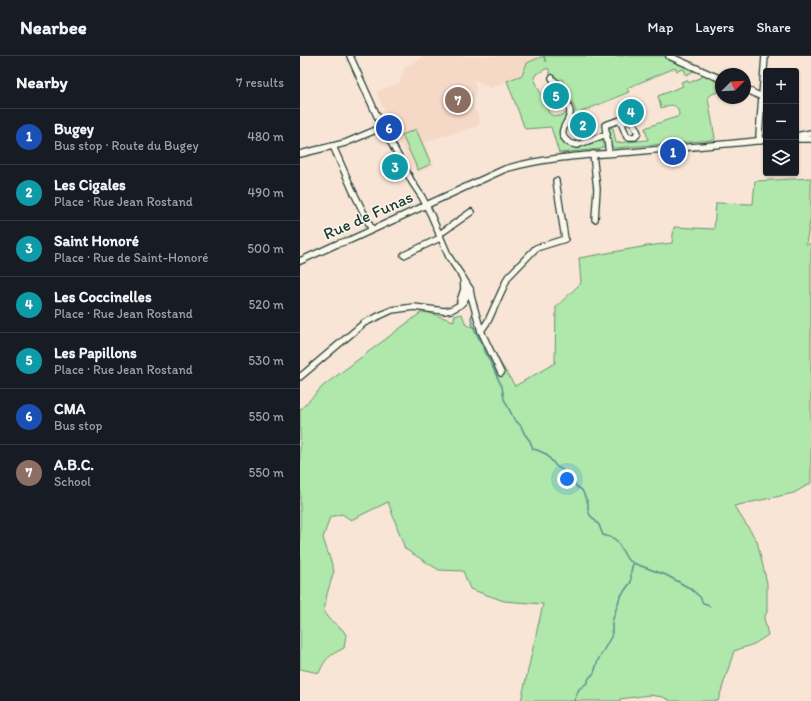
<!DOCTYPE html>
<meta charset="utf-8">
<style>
:root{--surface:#171b24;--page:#242831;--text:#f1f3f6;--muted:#9ea1a6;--line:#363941;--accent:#0b8043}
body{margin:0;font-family:Itim,sans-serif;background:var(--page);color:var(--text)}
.controls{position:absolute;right:12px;top:12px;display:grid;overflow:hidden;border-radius:4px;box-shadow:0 1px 3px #0004}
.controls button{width:36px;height:36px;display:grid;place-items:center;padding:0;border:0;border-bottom:1px solid var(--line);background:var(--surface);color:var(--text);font:20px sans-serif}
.compass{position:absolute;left:415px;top:12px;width:36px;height:36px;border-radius:50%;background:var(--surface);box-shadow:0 1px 3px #0004;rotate:66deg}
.you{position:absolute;left:267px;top:423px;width:14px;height:14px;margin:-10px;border:3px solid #fff;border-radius:50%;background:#1a73e8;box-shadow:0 0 0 6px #1a73e833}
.badge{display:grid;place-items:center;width:26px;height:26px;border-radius:50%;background:var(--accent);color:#fff;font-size:13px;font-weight:700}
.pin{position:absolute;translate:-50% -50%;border:2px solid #fff;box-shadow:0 1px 4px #0006}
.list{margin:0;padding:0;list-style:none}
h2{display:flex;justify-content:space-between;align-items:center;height:52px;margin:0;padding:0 16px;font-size:17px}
h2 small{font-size:13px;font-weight:400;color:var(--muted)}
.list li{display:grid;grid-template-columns:26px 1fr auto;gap:12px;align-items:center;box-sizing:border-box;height:56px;padding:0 16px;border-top:1px solid var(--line)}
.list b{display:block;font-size:15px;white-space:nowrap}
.list p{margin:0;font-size:13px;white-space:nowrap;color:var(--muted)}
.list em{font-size:13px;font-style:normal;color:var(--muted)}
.icon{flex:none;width:22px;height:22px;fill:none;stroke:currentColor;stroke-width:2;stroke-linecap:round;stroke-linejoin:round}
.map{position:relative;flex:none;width:511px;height:645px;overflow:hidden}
header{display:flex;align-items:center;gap:24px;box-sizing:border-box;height:56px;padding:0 20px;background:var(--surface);border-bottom:1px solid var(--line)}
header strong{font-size:19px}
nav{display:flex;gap:22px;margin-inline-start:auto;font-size:14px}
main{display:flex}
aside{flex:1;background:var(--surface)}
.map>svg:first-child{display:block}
.built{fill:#f6d8c7}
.green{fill:#b0e7aa;stroke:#68926f}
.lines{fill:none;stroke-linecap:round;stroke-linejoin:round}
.stream{stroke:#549092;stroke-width:1.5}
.minor-casing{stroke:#1f3d34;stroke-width:8}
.minor{stroke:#fbf7ec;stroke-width:5.5}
.labels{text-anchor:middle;stroke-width:3;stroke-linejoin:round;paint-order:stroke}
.street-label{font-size:17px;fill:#1f3d34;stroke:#fbf7ec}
</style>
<header>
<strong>Nearbee</strong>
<nav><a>Map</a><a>Layers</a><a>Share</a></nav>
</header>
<main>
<aside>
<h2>Nearby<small>7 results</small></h2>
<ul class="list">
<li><span class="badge" style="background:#1a4fb4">1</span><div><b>Bugey</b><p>Bus stop · Route du Bugey</p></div><em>480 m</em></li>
<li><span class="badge" style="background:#0f9aa8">2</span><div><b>Les Cigales</b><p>Place · Rue Jean Rostand</p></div><em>490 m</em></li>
<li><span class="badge" style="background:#0f9aa8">3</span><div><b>Saint Honoré</b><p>Place · Rue de Saint-Honoré</p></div><em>500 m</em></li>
<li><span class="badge" style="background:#0f9aa8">4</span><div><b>Les Coccinelles</b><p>Place · Rue Jean Rostand</p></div><em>520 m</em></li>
<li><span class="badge" style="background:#0f9aa8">5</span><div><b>Les Papillons</b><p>Place · Rue Jean Rostand</p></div><em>530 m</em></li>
<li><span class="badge" style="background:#1a4fb4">6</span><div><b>CMA</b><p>Bus stop</p></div><em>550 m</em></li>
<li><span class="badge" style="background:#8d6e63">7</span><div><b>A.B.C.</b><p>School</p></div><em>550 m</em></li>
</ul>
</aside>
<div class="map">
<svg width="511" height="645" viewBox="0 0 511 645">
<rect width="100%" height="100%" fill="#f8e5d6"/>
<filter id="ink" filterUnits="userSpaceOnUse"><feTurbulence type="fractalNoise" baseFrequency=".025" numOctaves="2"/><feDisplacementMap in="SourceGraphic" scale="8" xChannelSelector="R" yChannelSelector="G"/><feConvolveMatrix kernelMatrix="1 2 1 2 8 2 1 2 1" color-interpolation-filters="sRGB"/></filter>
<g filter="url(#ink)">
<path class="built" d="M122 0H243L227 7 222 19 191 32 174 23 176 37 171 46 180 65 177 70 124 86 134 109 117 117 96 80 76 36 99 27 105 11 122 2Z"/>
<g class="green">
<path d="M243 0 246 6 244 0H369L395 11 394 15 386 19 384 13 377 15 375 12 327 32 329 36 281 56 275 62 277 65 269 68 272 63V57L276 55 262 23 257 24 251 20 248 12 236 18 234 22 249 57C257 64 261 59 270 55L263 74 270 87 302 82 304 85 305 90 301 93 259 97 251 71 225 73 207 25 222 19 227 7Z"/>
<path d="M403 14 421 23V35L412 38 408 42 415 82 414 84 314 92 310 88 308 72H313L316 87 348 84 345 72 367 64 377 61 379 59C378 47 371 48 361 52L358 40 383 30 381 26 387 24 389 27 402 21 401 18Z"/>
<path d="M116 73 131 108 118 114 102 79Z"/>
<path d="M511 122V159L506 188H511V427L494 437 434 450 457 485 467 527V556L464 562 468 579 454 588 434 595 418 645H371L363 641 349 639 320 643V645H221L243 548 204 545 170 533 163 515 139 514 105 493 88 446 51 464 42 458 30 461 23 482 34 515 27 538 24 556 28 562 43 574 46 579 44 592C29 600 26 601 19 617L0 613V354L23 330 123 255 154 265V260L162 258 166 269 179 273 215 330 255 307 256 251 281 227 279 202 347 190 372 187 374 171 414 173 416 147 453 148 455 125Z"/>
</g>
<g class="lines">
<g class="stream">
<path d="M172 259 171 262 173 270 202 331 204 343 214 363 221 370 224 377 230 385 233 393 237 394 246 398 256 410 265 416 270 421 277 431 282 434 288 447V455L290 459 299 469 303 479 313 482 317 485 327 503 333 507 366 519 377 525 391 533 400 541 403 547 407 548 410 551"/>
<path d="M274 645 279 633 287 627 289 622 294 617 298 604 312 579V566L320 541 331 526V515L333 508"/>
</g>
<g class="minor-casing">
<g id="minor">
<path d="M50 0 78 62 112 126 122 141 131 159 149 201 163 222"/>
<path d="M369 0 421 23"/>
<path d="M252 22C254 25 256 26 258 29 261 31 269 52 270 55 271 66 256 74 266 84 269 88 273 88 277 89L307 78"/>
<path d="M445 33 462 41"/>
<path d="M496 80 511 77"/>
<path d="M496 83H511"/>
<path d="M460 85 459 80 465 0"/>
<path d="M33 90 52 133 72 174"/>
<path d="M309 97 305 69 320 64 327 81H335L338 77 332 64 321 67"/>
<path d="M0 98 45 87 83 71"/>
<path d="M293 98 297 133 295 163"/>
<path d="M139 178 144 175 171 156"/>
<path d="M104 199 140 182"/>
<path d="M0 205 37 188 50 184 205 113C246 101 289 99 332 96 377 92 421 89 466 84"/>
<path d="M171 240 181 275 201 317"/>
<path d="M160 245 164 233 163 222 170 233 171 240 164 233"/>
<path d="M181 275 188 265 208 221 236 192 265 183 256 125"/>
<path d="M0 321 64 267 92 254 114 251 144 255 151 254 160 249 164 245 170 233"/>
</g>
</g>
<use href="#minor" class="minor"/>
</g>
</g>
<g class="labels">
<g class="street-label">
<text transform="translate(68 159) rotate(-24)" y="6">Rue de Funas</text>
</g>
</g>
</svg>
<div class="controls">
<button>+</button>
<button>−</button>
<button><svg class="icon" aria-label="layers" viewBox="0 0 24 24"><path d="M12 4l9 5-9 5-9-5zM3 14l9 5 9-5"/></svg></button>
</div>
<svg class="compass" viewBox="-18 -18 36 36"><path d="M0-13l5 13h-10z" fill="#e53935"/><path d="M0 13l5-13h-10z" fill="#9ea1a6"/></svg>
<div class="you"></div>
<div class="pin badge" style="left:373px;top:96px;background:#1a4fb4">1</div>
<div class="pin badge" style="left:283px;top:69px;background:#0f9aa8">2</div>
<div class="pin badge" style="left:95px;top:111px;background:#0f9aa8">3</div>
<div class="pin badge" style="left:331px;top:56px;background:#0f9aa8">4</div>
<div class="pin badge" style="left:256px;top:40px;background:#0f9aa8">5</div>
<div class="pin badge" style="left:89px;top:72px;background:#1a4fb4">6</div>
<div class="pin badge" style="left:158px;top:44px;background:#8d6e63">7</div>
</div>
</main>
